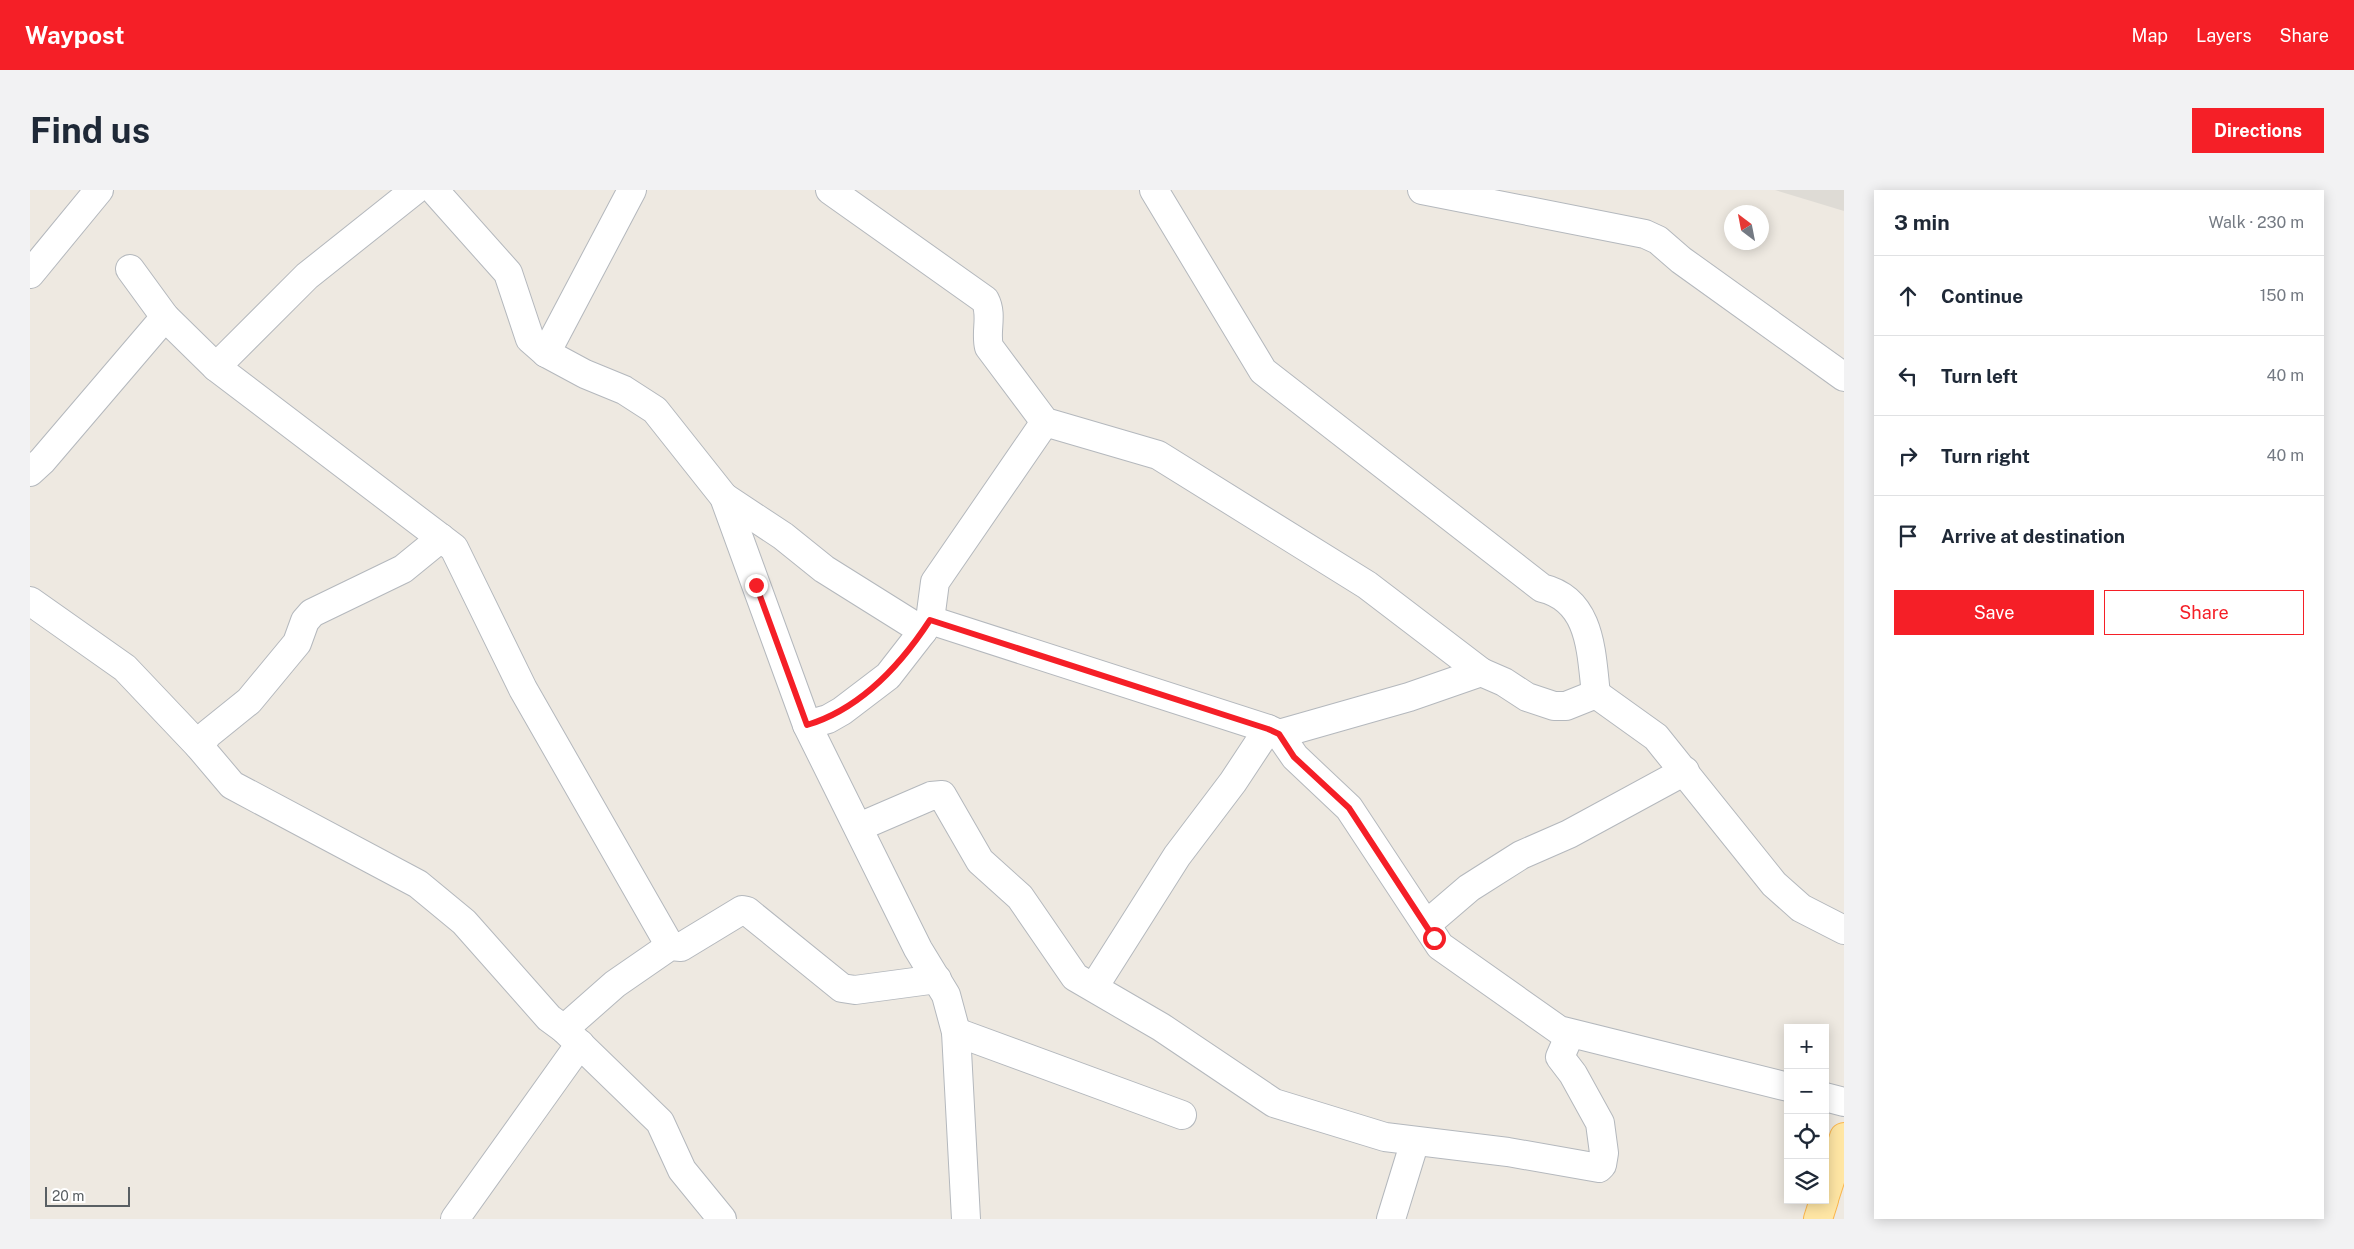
<!DOCTYPE html>
<meta charset="utf-8">
<style>
:root{--surface:#fff;--page:#f2f2f3;--text:#1f2937;--muted:#747a83;--line:#e0e1e3;--accent:#f51f27}
body{margin:0;font-family:"Public Sans",sans-serif;background:var(--page);color:var(--text)}
.controls{position:absolute;right:15px;bottom:15px;display:grid;overflow:hidden;border-radius:0px;box-shadow:0 2px 12px #0003}
.controls button{width:45px;height:45px;display:grid;place-items:center;padding:0;border:0;border-bottom:1px solid var(--line);background:var(--surface);color:var(--text);font:25px sans-serif}
.compass{position:absolute;left:1694px;top:15px;width:45px;height:45px;border-radius:50%;background:var(--surface);box-shadow:0 2px 12px #0003;rotate:328deg}
.scale{position:absolute;left:15px;bottom:12px;width:85px;box-sizing:border-box;padding-left:5px;border:2px solid #595f63;border-top:0;font-size:14px;line-height:18px;white-space:nowrap;color:#595f63;-webkit-text-stroke:4px #fff;paint-order:stroke}
.stop{position:absolute;width:15px;height:15px;margin:-11px;border:4px solid #f51f27;border-radius:50%;background:#fff}
.stop.end{background:#f51f27;border-color:#fff;box-shadow:0 1px 5px #0008}
.list{margin:0;padding:0;list-style:none}
h2{display:flex;justify-content:space-between;align-items:center;height:65px;margin:0;padding:0 20px;font-size:21px}
h2 small{font-size:16px;font-weight:400;color:var(--muted)}
.list li{display:grid;grid-template-columns:32px 1fr auto;gap:15px;align-items:center;box-sizing:border-box;height:80px;padding:0 20px;border-top:1px solid var(--line)}
.list b{display:block;font-size:19px;white-space:nowrap}
.list em{font-size:16px;font-style:normal;color:var(--muted)}
.actions{display:flex;gap:10px;padding:15px 20px}
.actions a{flex:1;padding:11px 0;border:1px solid var(--accent);border-radius:0px;text-align:center;font-size:18px;color:var(--accent)}
.actions .main{background:var(--accent);color:#fff}
.icon{flex:none;width:28px;height:28px;fill:none;stroke:currentColor;stroke-width:2;stroke-linecap:round;stroke-linejoin:round}
.map{position:relative;flex:none;width:1814px;height:1029px;overflow:hidden;border-radius:0px}
header{display:flex;align-items:center;gap:30px;box-sizing:border-box;height:70px;padding:0 25px;background:var(--accent);color:#fff}
header strong{font-size:24px}
nav{display:flex;gap:28px;margin-inline-start:auto;font-size:18px}
.intro{display:flex;align-items:center;justify-content:space-between;box-sizing:border-box;height:120px;padding:0 30px}
h1{margin:0;font-size:35px}
.button{padding:12px 22px;border-radius:0px;background:var(--accent);color:#fff;font-size:18px;font-weight:700}
main{display:flex;gap:30px;padding:0 30px}
aside{flex:1;background:var(--surface);border-radius:0px;box-shadow:0 2px 12px #0003}
.map>svg:first-child{display:block}
.industrial{fill:#dedbd5}
.lines{fill:none;stroke-linecap:round;stroke-linejoin:round}
.street-casing{stroke:#b4b8bd;stroke-width:30}
.primary-casing{stroke:#fbb64c;stroke-width:30}
.street{stroke:#fff;stroke-width:28}
.primary{stroke:#ffe6a4;stroke-width:28}
.route{stroke:#f51f27;stroke-width:6}
</style>
<header>
<strong>Waypost</strong>
<nav><a>Map</a><a>Layers</a><a>Share</a></nav>
</header>
<div class="intro"><h1>Find us</h1><a class="button">Directions</a></div>
<main>
<div class="map">
<svg width="1814" height="1029" viewBox="0 0 1814 1029">
<rect width="100%" height="100%" fill="#eee9e1"/>
<path class="industrial" d="M1745 0H1814V21Z"/>
<g class="lines">
<g class="street-casing">
<g id="street">
<path d="M404 0 478 83 500 149 516 163 555 184 594 200 625 220 694 307 777 535 888 759 916 805 926 842 936 1029"/>
<path d="M800 0 955 110C963 125 955 141 959 157L1015 232 1128 265 1337 395 1451 482"/>
<path d="M1124 0 1233 181 1512 398C1562 410 1561 463 1566 504"/>
<path d="M1392 0 1615 44 1628 50 1651 70 1814 187"/>
<path d="M100 79 135 127 186 177 424 358 493 499 640 756"/>
<path d="M0 84 69 0"/>
<path d="M516 163 602 0"/>
<path d="M186 177 277 86 385 0"/>
<path d="M0 282 12 271 135 127"/>
<path d="M694 307 753 346 794 379 893 441"/>
<path d="M0 411 95 478 169 556 202 595 388 694 434 732 519 828 534 839 630 932 652 980 692 1029"/>
<path d="M900 430 1238 539"/>
<path d="M777 535 798 529 812 521 858 486 893 441 900 430 905 392 1015 232"/>
<path d="M1249 544 1265 567 1319 618 1410 756 1529 840 1758 897"/>
<path d="M169 556 178 544 219 511 267 453 275 431 282 423 373 379 411 348"/>
<path d="M829 637 901 606 912 605 950 671 990 707 1045 787 1131 837 1244 913 1355 947 1478 962 1569 978 1572 975 1574 963 1570 933 1543 884 1530 867 1540 844"/>
<path d="M1397 734 1439 698 1491 665 1539 644 1655 581"/>
<path d="M1064 797 1147 666 1203 592 1238 539 1249 544 1379 507 1451 482 1474 492 1497 507 1524 516H1536L1566 504 1626 547 1744 694 1771 718 1814 740"/>
<path d="M534 839 585 794 640 756 651 757 712 720 717 721 812 798 825 800 907 789"/>
<path d="M926 842 1152 925"/>
<path d="M1795 907 1814 912"/>
<path d="M425 1029 550 854"/>
<path d="M1361 1029 1385 951"/>
</g>
</g>
<g class="primary-casing">
<g id="primary">
<path d="M1795 1006 1814 947"/>
<path d="M1788 1029 1794 1010"/>
</g>
</g>
<use href="#street" class="street"/>
<use href="#primary" class="primary"/>
</g>
<g class="lines">
<path class="route" d="M726 395 777 535C830 519 870 476 900 430L1238 539 1249 544 1264 567 1319 618 1404 748"/>
</g>
</svg>
<div class="controls">
<button>+</button>
<button>−</button>
<button><svg class="icon" aria-label="locate" viewBox="0 0 24 24"><circle cx="12" cy="12" r="6"/><path d="M12 2v4M12 18v4M2 12h4M18 12h4"/></svg></button>
<button><svg class="icon" aria-label="layers" viewBox="0 0 24 24"><path d="M12 4l9 5-9 5-9-5zM3 14l9 5 9-5"/></svg></button>
</div>
<svg class="compass" viewBox="-18 -18 36 36"><path d="M0-13l5 13h-10z" fill="#e53935"/><path d="M0 13l5-13h-10z" fill="#747a83"/></svg>
<div class="scale">20 m</div>
<div class="stop" style="left:1404px;top:748px"></div>
<div class="stop end" style="left:726px;top:395px"></div>
</div>
<aside>
<h2>3 min<small>Walk · 230 m</small></h2>
<ul class="list">
<li><svg class="icon" aria-label="ahead" viewBox="0 0 24 24"><path d="M12 20V5M6 11l6-6 6 6"/></svg><div><b>Continue</b></div><em>150 m</em></li>
<li><svg class="icon" aria-label="left" viewBox="0 0 24 24"><path d="M17 20v-9H6M10 6l-5 5 5 5"/></svg><div><b>Turn left</b></div><em>40 m</em></li>
<li><svg class="icon" aria-label="right" viewBox="0 0 24 24"><path d="M7 20v-9h11M14 6l5 5-5 5"/></svg><div><b>Turn right</b></div><em>40 m</em></li>
<li><svg class="icon" aria-label="arrive" viewBox="0 0 24 24"><path d="M6 21V4h12l-3 4 3 4H6"/></svg><div><b>Arrive at destination</b></div></li>
</ul>
<div class="actions"><a class="main">Save</a><a>Share</a></div>
</aside>
</main>
